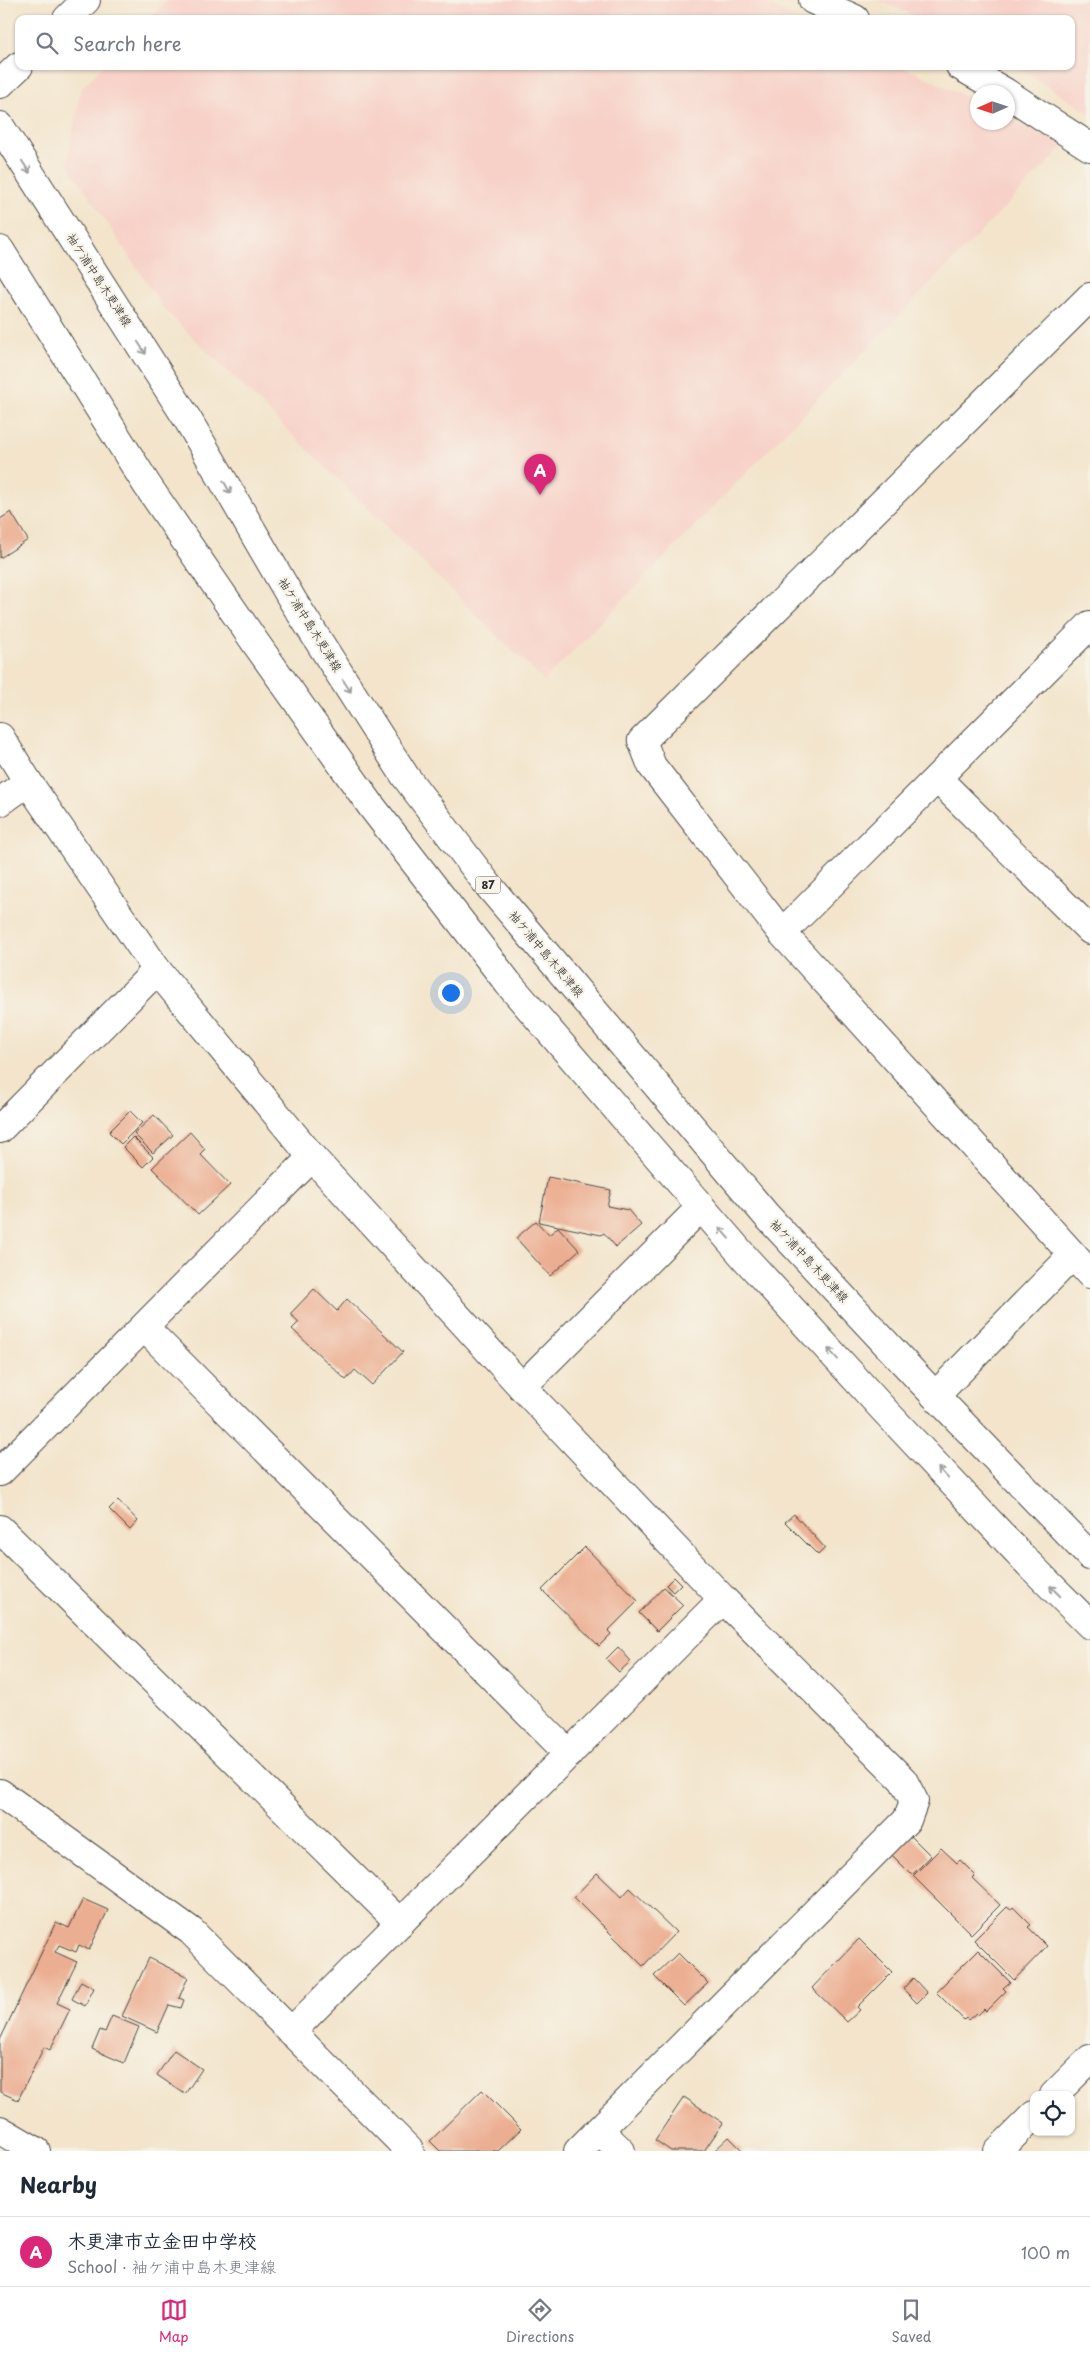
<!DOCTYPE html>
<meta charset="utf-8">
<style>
:root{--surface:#fff;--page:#f6f6f7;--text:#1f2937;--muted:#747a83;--line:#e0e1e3;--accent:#db2777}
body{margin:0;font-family:"Playpen Sans","Klee One",sans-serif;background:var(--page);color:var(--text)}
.controls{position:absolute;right:15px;bottom:15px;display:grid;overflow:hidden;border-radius:10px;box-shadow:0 1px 4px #0004}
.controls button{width:45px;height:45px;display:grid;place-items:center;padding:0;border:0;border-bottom:1px solid var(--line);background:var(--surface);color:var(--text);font:25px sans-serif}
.compass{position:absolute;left:970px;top:85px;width:45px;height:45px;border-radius:50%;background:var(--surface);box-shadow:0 1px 4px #0004;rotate:267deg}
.you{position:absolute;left:450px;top:992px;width:18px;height:18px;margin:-12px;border:4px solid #fff;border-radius:50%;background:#1a73e8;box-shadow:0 0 0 8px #1a73e833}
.badge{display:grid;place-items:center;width:32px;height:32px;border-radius:50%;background:var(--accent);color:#fff;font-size:16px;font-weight:700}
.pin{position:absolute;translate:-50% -41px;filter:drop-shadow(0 1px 2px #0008)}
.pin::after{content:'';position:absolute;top:26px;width:18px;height:15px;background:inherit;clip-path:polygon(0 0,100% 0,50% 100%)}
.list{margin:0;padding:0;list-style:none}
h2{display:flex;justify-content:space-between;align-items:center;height:65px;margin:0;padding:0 20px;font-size:21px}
h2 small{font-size:16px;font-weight:400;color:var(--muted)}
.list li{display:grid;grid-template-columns:32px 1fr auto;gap:15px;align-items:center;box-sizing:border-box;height:70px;padding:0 20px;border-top:1px solid var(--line)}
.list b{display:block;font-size:19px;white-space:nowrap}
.list p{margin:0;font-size:16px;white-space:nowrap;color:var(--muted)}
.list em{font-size:16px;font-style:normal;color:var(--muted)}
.icon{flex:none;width:28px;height:28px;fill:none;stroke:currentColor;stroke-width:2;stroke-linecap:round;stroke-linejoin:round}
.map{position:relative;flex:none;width:1090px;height:2151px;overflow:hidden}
.search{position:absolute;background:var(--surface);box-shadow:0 1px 4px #0004;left:15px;right:15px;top:15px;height:55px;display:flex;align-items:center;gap:12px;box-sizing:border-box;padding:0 18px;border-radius:10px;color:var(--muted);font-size:19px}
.sheet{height:135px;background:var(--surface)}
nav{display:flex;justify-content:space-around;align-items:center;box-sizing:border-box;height:70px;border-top:1px solid var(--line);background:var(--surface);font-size:14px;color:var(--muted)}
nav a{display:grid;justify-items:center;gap:2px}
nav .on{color:var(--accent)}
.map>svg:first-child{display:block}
.built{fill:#f7d1c8}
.building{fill:#ecae92}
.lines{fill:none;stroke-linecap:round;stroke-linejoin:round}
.minor-casing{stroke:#494743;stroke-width:30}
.major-casing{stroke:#494743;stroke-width:30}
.minor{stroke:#fff;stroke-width:28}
.major{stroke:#fff;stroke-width:28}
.oneway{stroke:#a0a0a0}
.labels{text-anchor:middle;stroke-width:4.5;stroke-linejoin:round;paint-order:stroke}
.shield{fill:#f7f3e8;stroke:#686764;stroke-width:1}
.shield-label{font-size:11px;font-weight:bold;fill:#2b2b2b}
.street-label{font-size:12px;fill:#2b2b2b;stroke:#f7f3e8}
</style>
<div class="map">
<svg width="1090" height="2151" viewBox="0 0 1090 2151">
<rect width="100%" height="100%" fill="#f7f3e8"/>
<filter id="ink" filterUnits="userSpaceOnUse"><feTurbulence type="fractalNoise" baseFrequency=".02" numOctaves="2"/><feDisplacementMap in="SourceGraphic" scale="10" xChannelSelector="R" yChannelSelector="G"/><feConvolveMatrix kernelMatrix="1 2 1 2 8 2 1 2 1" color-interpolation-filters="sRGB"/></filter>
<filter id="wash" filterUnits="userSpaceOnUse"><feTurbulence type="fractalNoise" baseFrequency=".0096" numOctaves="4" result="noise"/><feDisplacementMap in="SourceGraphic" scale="20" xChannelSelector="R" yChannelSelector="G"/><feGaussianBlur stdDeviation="1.12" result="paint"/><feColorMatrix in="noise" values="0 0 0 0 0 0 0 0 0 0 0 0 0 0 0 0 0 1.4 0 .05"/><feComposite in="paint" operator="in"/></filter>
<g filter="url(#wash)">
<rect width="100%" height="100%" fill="#f3e4cb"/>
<g class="built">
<path d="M167 0H758L798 19H149Z"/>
<path d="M878 0H1090V114L1017 66H1071V19H921Z"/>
<path d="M103 66H902L977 102 978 122H1008V117L1064 146 544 681 165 310 67 163 81 89Z"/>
</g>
<g id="blocks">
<g class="building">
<path d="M11 512 28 540 0 558V519Z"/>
<path d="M130 1111 142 1123 121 1144 109 1132Z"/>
<path d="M154 1115 173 1135 153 1153 134 1134Z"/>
<path d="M190 1132 205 1149 200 1154 230 1185 198 1215 152 1168Z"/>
<path d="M133 1137 153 1157 143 1167 123 1147Z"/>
<path d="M548 1177 611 1190 607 1206 628 1210 641 1225 616 1247 604 1233 601 1235 539 1222Z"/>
<path d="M536 1221 549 1235 558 1227 579 1250 550 1276 516 1238Z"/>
<path d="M314 1289 337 1311 347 1299 403 1352 372 1385 355 1370 346 1380 292 1329 299 1322 290 1314Z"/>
<path d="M118 1500 138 1521 130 1530 109 1509Z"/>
<path d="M794 1514 825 1548 818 1555 785 1522Z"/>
<path d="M585 1547 638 1601 608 1631 611 1634 599 1646 542 1590Z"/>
<path d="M674 1577 681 1584 673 1592 666 1585Z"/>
<path d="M664 1587 683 1605 657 1631 639 1613Z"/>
<path d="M618 1647 631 1661 619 1672 606 1659Z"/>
<path d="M910 1835 931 1856 912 1875 891 1854Z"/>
<path d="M941 1848 957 1863 960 1860 975 1875 972 1878 1000 1905 971 1934 913 1876Z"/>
<path d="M597 1873 622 1897 630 1888 676 1932 643 1966 574 1897Z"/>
<path d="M83 1899 108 1910 89 1950 79 1945 76 1952 59 1945 55 1952 77 1962 57 2003 70 2009 50 2050 44 2047 18 2100 0 2092V2040L56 1922 69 1928Z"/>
<path d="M1007 1907 1011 1910 1013 1907 1031 1925 1028 1927 1047 1946 1014 1980 974 1940Z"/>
<path d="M859 1939 892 1972 857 2007 860 2010 847 2022 812 1988Z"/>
<path d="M978 1950 1010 1982 1003 1988 1006 1991 986 2011 984 2009 978 2015 976 2013 968 2020 966 2018 964 2020 936 1992Z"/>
<path d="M678 1953 708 1983 684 2006 654 1976Z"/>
<path d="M149 1958 188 1977 179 1998 184 2000 181 2008 169 2005 157 2032 122 2016Z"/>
<path d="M913 1978 927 1993 917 2003 903 1989Z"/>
<path d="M81 1981 94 1988 85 2006 72 1999Z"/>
<path d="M112 2016 139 2027 124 2063 92 2049 100 2030 105 2032Z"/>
<path d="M174 2050 202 2069 185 2094 157 2075Z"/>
<path d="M482 2090 521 2129 498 2151H440L430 2141Z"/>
<path d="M684 2097 723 2123 704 2151H671L655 2140Z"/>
<path d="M729 2137 743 2151H714Z"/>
</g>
</g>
</g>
<g filter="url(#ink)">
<use href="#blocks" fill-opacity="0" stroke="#494743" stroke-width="1"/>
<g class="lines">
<g class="minor-casing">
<g id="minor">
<path d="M813 0 855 19"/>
<path d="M67 19 86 0"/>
<path d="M960 66 1005 92"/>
<path d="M0 84 19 66"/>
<path d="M1008 94 1090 147"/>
<path d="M1090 297 642 741 652 766 782 933 1090 1274"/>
<path d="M0 737 28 782 157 970 312 1157 522 1387 723 1599 903 1780 914 1801 907 1820 578 2151"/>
<path d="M938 779 1090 930"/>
<path d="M0 802 28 782"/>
<path d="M782 933 1090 625"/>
<path d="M0 1129 157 970"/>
<path d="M145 1328 569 1754"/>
<path d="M522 1387 701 1207"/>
<path d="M935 1396 1072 1256"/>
<path d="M0 1472 312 1157"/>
<path d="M0 1529 400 1923"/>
<path d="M0 1793 191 1931 410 2151"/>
<path d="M291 2032 723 1599"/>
<path d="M1054 2095 1090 2059"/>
<path d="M0 2130 36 2151"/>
<path d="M599 2130 621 2151"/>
<path d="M998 2151 1034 2115"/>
</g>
</g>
<g class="major-casing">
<g id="major">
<path d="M0 126 188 420 293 601 405 776 488 885 766 1215 922 1382 1090 1556"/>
<path d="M0 250 147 485 257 645 372 807 508 983 746 1259 885 1411 1029 1564 1090 1625"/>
</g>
</g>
<use href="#minor" class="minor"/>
<use href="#major" class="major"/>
</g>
<defs><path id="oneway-shaft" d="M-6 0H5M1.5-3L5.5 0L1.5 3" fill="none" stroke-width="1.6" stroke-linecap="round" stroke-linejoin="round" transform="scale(1.25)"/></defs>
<g class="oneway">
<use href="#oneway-shaft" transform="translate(26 167) rotate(57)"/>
<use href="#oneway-shaft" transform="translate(142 348) rotate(57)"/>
<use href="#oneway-shaft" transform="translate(227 487) rotate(60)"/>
<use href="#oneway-shaft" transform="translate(347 686) rotate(57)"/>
<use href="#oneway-shaft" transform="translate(724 1233) rotate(-131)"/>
<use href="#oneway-shaft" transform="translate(833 1354) rotate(-132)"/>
<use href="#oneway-shaft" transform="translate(943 1473) rotate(-133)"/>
<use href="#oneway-shaft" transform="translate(1055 1591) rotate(-135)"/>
</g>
</g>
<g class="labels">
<rect class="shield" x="475.5" y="876.5" width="25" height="17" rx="4"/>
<g class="shield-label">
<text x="488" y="889">87</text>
</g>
<g class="street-label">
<text transform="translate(99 280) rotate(57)" y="4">袖ケ浦中島木更津線</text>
<text transform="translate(310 625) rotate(58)" y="4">袖ケ浦中島木更津線</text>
<text transform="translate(546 954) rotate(50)" y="4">袖ケ浦中島木更津線</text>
<text transform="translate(809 1261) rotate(47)" y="4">袖ケ浦中島木更津線</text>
</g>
</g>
</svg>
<div class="controls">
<button><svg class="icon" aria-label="locate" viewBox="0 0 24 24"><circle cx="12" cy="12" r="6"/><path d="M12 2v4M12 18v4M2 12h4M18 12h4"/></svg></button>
</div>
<svg class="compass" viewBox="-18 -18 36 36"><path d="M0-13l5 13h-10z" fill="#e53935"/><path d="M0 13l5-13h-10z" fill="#747a83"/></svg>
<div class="you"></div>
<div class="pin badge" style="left:540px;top:495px">A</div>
<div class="search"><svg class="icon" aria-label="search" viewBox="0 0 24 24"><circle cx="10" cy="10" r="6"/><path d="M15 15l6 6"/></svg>Search here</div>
</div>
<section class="sheet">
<h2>Nearby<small></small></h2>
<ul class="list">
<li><span class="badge">A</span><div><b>木更津市立金田中学校</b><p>School · 袖ケ浦中島木更津線</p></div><em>100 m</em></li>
</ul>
</section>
<nav>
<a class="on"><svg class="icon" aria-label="map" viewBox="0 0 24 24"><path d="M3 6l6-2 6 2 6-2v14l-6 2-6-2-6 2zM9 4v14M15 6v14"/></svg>Map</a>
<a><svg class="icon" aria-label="directions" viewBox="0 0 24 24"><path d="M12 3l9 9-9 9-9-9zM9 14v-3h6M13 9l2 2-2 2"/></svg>Directions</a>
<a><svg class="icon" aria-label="saved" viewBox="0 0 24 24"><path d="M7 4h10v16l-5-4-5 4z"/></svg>Saved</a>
</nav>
